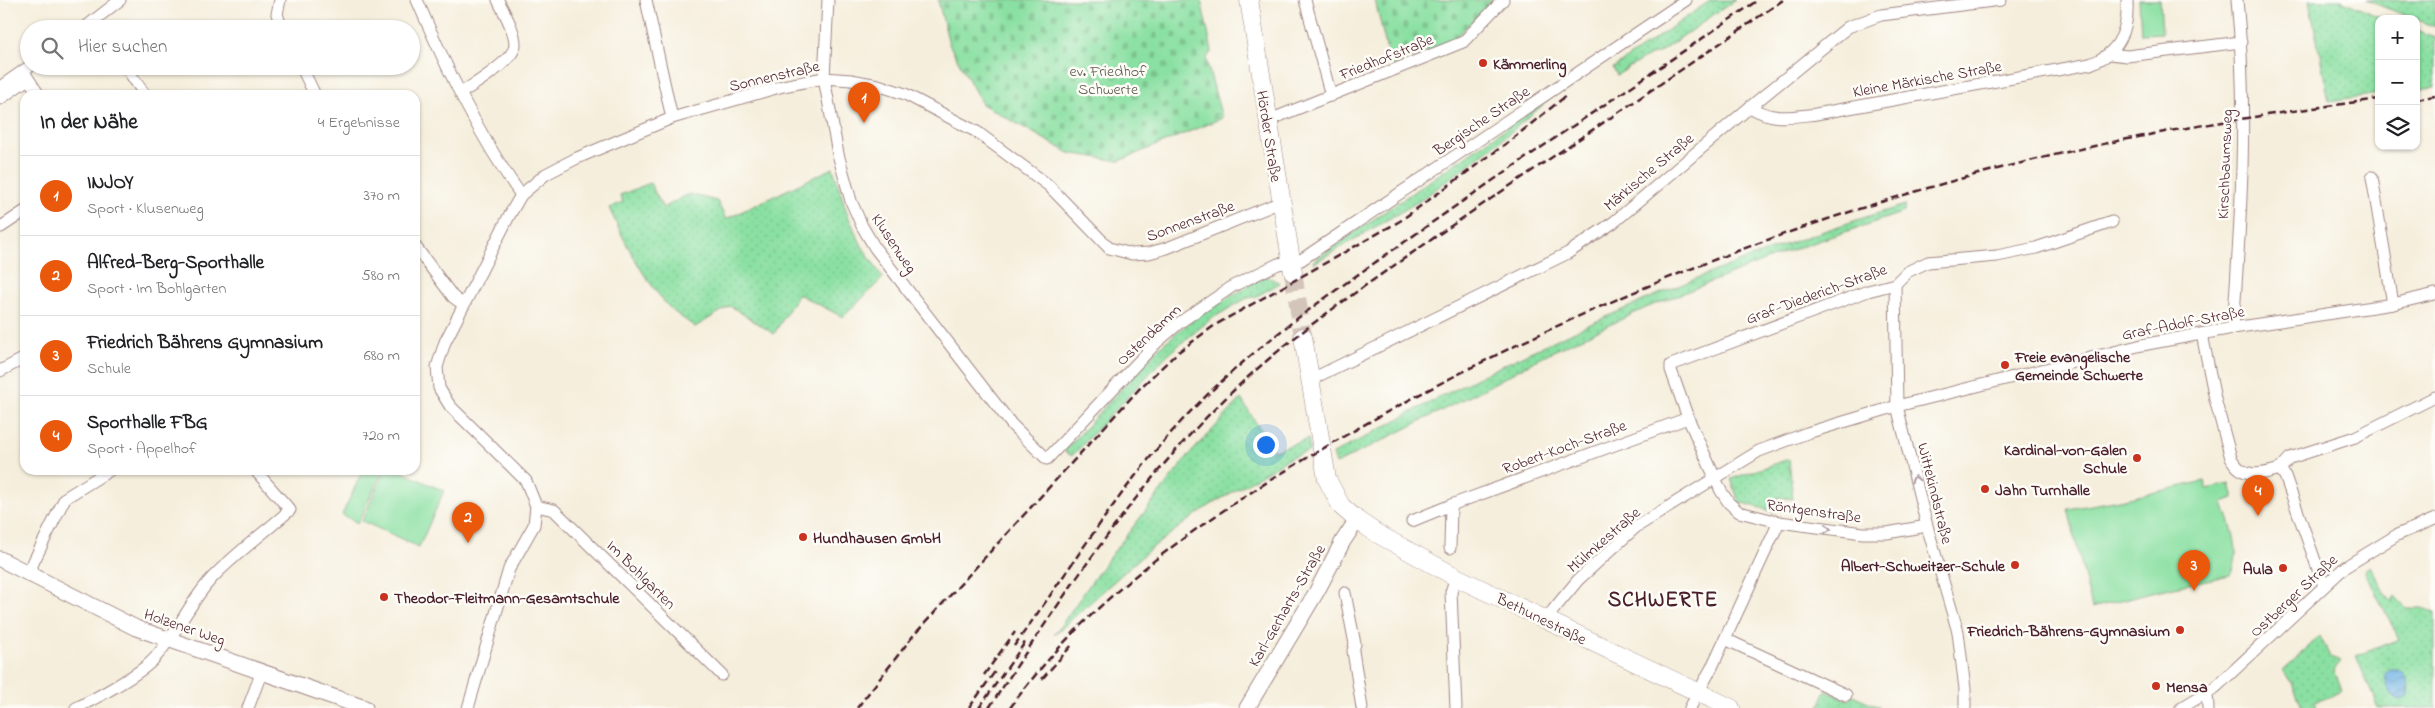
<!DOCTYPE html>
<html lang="de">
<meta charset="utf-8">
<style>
:root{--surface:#fff;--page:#f6f6f6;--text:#202124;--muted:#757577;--line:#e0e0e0;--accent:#ea580c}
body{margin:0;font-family:"Indie Flower",sans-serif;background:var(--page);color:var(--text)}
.controls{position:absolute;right:15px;top:15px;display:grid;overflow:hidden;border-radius:10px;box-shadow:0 1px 4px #0004}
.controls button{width:45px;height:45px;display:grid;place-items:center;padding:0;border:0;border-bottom:1px solid var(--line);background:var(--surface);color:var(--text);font:25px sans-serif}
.you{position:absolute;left:1265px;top:444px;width:18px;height:18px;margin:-12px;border:4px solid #fff;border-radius:50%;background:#1a73e8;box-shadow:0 0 0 8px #1a73e833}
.badge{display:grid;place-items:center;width:32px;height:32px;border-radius:50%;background:var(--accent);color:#fff;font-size:16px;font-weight:700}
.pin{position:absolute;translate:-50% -41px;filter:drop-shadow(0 1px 2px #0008)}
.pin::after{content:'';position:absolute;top:26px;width:18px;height:15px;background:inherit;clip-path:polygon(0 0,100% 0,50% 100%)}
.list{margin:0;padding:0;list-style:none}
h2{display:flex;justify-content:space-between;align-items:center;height:65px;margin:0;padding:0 20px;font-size:21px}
h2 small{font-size:16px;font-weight:400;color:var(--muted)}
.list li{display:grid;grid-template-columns:32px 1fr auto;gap:15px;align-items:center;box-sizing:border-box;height:80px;padding:0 20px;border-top:1px solid var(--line)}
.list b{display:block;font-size:19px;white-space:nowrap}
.list p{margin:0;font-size:16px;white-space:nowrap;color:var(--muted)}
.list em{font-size:16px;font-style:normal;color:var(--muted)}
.icon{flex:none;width:28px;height:28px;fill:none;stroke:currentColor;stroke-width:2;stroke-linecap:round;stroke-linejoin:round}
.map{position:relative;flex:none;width:2435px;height:708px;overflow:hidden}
.search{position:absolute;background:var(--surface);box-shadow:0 1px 4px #0004;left:20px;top:20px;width:400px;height:55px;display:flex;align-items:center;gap:12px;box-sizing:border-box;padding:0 18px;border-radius:28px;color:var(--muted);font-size:19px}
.panel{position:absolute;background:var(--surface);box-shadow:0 1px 4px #0004;left:20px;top:90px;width:400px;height:385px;border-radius:15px}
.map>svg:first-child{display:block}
.green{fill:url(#green-dots);stroke:#6a8066}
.cemetery{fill:url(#cemetery-stones);stroke:#6a8066}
.pitch{fill:#8ae0a2;stroke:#6a8066}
.water{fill:url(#water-waves);stroke:#5c6988}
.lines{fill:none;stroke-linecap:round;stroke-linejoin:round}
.primary-tunnel{stroke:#d3c5b9;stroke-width:18;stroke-dasharray:18 9;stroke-linecap:butt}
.minor-casing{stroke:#a08684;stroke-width:13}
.secondary-casing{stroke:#a08684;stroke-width:17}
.primary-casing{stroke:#a08684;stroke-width:19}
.minor{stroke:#fff;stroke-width:11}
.secondary{stroke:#fff;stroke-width:15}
.primary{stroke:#fff;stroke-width:18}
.rail{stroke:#4a1f2b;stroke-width:2.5;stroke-dasharray:8 4;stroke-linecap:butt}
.oneway{stroke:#ae9aa0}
.poi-dot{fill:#c8321e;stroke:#fdfcf7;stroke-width:2}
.labels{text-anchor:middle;stroke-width:5;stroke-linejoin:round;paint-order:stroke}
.street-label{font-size:16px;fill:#4a1f2b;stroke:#fdfcf7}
.poi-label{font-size:16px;font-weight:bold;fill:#4a1f2b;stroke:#fdfcf7;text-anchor:start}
.park-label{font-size:16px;fill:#5d594f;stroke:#fdfcf7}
.district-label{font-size:21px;font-weight:bold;letter-spacing:1px;fill:#4a1f2b;stroke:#fdfcf7}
</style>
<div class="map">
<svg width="2435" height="708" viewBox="0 0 2435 708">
<defs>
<pattern id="green-dots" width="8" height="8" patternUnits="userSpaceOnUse" patternTransform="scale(1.25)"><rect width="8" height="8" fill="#8ae0a2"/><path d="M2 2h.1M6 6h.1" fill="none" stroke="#79c08c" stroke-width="1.8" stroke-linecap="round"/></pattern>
<pattern id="cemetery-stones" width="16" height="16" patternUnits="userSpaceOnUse" patternTransform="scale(1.25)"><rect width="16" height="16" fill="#8ae0a2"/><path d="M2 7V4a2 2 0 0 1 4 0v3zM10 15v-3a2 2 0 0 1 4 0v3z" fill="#79c08c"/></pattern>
<pattern id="water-waves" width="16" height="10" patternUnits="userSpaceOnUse" patternTransform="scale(1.25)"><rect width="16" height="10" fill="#6eb3e4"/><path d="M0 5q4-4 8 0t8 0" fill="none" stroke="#5c91b9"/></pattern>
</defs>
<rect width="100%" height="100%" fill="#fdfcf7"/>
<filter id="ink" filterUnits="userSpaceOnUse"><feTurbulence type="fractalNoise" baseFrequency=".02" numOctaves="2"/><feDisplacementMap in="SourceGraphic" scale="10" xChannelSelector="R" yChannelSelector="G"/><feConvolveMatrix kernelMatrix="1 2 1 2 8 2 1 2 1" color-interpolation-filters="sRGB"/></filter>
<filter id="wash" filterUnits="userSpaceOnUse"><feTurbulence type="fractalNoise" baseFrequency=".0096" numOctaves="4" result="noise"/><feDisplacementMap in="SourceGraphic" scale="20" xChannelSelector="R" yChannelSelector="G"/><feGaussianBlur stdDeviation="1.12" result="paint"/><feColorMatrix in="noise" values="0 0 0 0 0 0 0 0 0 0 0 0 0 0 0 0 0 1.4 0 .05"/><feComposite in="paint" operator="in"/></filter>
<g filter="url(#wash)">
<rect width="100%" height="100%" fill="#f5eedc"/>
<g class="green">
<path d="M1711 0H1735L1657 54 1650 55 1617 75 1613 68Z"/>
<path d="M2309 0H2341L2384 19H2379V94L2329 101Z"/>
<path d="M2366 0H2435V27Z"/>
<path d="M2416 30 2435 37V87L2416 89Z"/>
<path d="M1557 93 1500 141 1421 200 1314 263 1313 261Z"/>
<path d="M833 168 848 216 862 246 883 278 843 317 798 294 774 334 730 306 695 327C686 320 675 314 667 305 642 276 625 243 609 208L623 202 620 195 650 183 663 208 689 194 717 201 726 219Z"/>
<path d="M1905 205 1904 212 1789 251 1648 307 1547 354 1482 390 1336 464 1333 454C1381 429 1429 402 1477 378 1615 309 1758 249 1905 205Z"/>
<path d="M1266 276 1280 283 1255 297 1247 298 1211 319 1168 354 1072 456 1064 451 1162 345 1197 316Z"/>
<path d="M1241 399 1274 451 1308 439 1310 451 1291 457 1204 509 1149 550 1054 635 1105 563 1189 455Z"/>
<path d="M1789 459 1793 499 1778 497 1775 512 1739 502 1731 479Z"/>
<path d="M2370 566 2389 599 2392 601 2395 596 2406 608H2423L2435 612V708H2378L2356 656 2399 639 2364 570Z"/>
<path d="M2320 636 2330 657 2341 661 2334 670 2343 691 2315 702 2317 708H2303L2292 684 2283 670Z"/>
<path d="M1826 691 1849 700 1853 695 1881 708H1818Z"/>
</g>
<g class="cemetery">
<path d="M938 0H1201L1212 51 1206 59 1222 118 1119 161 1069 153 982 104 949 44Z"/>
<path d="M1375 0H1494L1451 42 1391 67Z"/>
</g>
<g class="pitch">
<path d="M2139 0H2160L2162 33 2141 34Z"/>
<path d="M363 470H383L358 523 342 515Z"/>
<path d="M385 470H398L444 491 419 547 362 521Z"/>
<path d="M2205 481 2207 489 2230 484 2234 498 2223 502C2230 525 2244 552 2230 575L2151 592 2092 608 2068 509 2120 500Z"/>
</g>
<path class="water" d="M2390 669C2405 668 2411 682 2408 695L2401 700C2390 698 2386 684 2385 674Z"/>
</g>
<g filter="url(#ink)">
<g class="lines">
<path class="primary-tunnel" d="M1293 272 1303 337"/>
<g class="minor-casing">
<g id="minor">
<path d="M280 0 277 14 282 29"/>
<path d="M417 0C446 67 478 135 521 195"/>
<path d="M646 0 672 118"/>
<path d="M828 0 824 78 838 154 851 201 862 226 875 248 1012 425 1047 459 1157 342 1179 323 1233 286 1278 264 1301 260 1686 0"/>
<path d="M1305 0 1331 96"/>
<path d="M83 29 120 0"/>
<path d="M2110 54 2127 56 2241 42"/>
<path d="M125 66 145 95"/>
<path d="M301 66 315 95"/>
<path d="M24 72 39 95"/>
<path d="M0 87 30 66"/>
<path d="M461 93C474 84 515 61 515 44 515 30 504 13 498 0"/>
<path d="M0 99 28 79"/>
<path d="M1750 107C1773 121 1790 117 1816 114L2090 64C2119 54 2129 30 2127 0"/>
<path d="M1267 121 1463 42 1503 0"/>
<path d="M2372 177 2393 304"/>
<path d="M1 227 25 211"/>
<path d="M415 246 453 297 464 305"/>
<path d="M1895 284 1897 406 1927 526 1958 632 1965 689V708"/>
<path d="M2233 328C2241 219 2248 109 2237 0"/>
<path d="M2202 334 2215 399 2231 458C2242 479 2261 475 2280 469L2285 476 2324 586"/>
<path d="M0 371 25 358"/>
<path d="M1310 380 1568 253 1614 222 1750 107 1848 27 1881 15 2001 0"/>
<path d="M2280 469 2290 458 2355 437 2435 397"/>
<path d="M1451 505 1688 418"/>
<path d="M536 506 554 510 722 675"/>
<path d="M1412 521 1451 505 1450 548"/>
<path d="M1927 526 1887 533H1863L1779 522 1739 512 1729 503 1721 491 1688 418 1671 370V365L1868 291 1895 284 1907 272 1928 262 1997 256 2036 248 2112 222"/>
<path d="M28 573 65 498 110 470"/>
<path d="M1345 593 1355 644 1353 651 1362 708"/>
<path d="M1546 621 1554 609 1578 580 1636 527 1759 451 1807 433 1897 406 2142 345 2233 328 2393 304 2435 294"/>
<path d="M1725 639 1846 695"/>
<path d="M2207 693 2208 708"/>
<path d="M76 708C95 699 136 676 151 662 175 638 188 604 212 578 235 554 264 533 290 510L255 470"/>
<path d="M248 708 262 671"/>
<path d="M468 708 509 569 534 525 536 506 526 481 450 406 439 388 437 367 445 342 509 216 521 195 546 174 577 158 672 118 783 86 824 78 851 80 878 85 905 94 977 132 1048 185 1109 248 1132 254 1149 253 1167 248 1281 202"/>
<path d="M1456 708 1451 592 1456 577"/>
<path d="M1690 708 1712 667 1779 522"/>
<path d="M2181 708 2216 687 2345 567 2397 535 2435 519"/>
</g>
</g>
<g class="secondary-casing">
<g id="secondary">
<path d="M0 559 136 628 365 708"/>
<path d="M1247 708 1317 591 1343 541 1357 520"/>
</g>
</g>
<g class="primary-casing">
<g id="primary">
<path d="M1249 0 1293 272"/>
<path d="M1303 337 1327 479 1341 506 1357 520 1376 533 1456 577 1731 708"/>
</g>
</g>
<use href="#minor" class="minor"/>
<use href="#secondary" class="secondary"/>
<use href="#primary" class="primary"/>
<g class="rail">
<path d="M2416 99 2435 96"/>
<path d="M1014 646C1073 566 1125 478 1195 407 1258 343 1330 294 1403 243 1520 160 1640 82 1758 0"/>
<path d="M984 675 1015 632"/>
<path d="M1042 679 1072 645"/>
<path d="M857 708 913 636 1141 387 1177 353 1215 325 1400 221 1511 140 1567 95"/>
<path d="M969 708 996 670"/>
<path d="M979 708 1026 641"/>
<path d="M989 708C1062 598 1136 483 1233 391 1298 329 1374 280 1448 228 1559 152 1672 77 1783 0"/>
<path d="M1010 708C1097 587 1221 507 1348 434 1585 298 1845 198 2113 142 2201 124 2290 111 2379 99"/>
</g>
</g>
<defs><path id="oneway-chevron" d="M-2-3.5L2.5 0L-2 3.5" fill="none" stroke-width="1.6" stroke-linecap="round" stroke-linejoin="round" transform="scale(1.25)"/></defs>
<g class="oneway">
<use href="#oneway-chevron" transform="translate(1915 479) rotate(-104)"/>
<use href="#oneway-chevron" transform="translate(1828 529) rotate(8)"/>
</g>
</g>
<g class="poi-dot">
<circle cx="1483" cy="63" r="5"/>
<circle cx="2005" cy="365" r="5"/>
<circle cx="2137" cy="458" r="5"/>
<circle cx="1985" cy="489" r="5"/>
<circle cx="803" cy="537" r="5"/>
<circle cx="2015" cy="565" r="5"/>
<circle cx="2283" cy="568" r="5"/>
<circle cx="384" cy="597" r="5"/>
<circle cx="2180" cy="630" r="5"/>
<circle cx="2156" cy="686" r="5"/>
</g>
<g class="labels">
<g class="street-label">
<text transform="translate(1386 56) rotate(-22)" y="6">Friedhofstraße</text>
<text transform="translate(774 75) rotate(-13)" y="6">Sonnenstraße</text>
<text transform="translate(1927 78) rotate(-10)" y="6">Kleine Märkische Straße</text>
<text transform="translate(1481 120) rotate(-34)" y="6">Bergische Straße</text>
<text transform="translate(1270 136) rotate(81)" y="6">Hörder Straße</text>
<text transform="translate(2224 164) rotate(-88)" y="6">Kirschbaumsweg</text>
<text transform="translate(1648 171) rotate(-40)" y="6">Märkische Straße</text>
<text transform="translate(1190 220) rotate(-20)" y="6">Sonnenstraße</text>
<text transform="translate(895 243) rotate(56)" y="6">Klusenweg</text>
<text transform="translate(1816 293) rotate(-20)" y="6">Graf-Diederich-Straße</text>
<text transform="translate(2183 322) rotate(-11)" y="6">Graf-Adolf-Straße</text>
<text transform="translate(1148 334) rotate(-43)" y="6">Ostendamm</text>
<text transform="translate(1564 446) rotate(-20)" y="6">Robert-Koch-Straße</text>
<text transform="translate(1936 493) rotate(76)" y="6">Wittekindstraße</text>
<text transform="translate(1814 510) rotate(8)" y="6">Röntgenstraße</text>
<text transform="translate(1603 539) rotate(-41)" y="6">Mülmkestraße</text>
<text transform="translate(642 574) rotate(45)" y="6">Im Bohlgarten</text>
<text transform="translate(2293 595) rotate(-43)" y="6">Ostberger Straße</text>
<text transform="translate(1286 605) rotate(-60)" y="6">Karl-Gerharts-Straße</text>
<text transform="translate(1542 618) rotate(26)" y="6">Bethunestraße</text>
<text transform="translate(185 626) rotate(19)" y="6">Holzener Weg</text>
</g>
<g class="poi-label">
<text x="1493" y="69">Kämmerling</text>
<text x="2015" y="362">Freie evangelische<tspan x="2015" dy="18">Gemeinde Schwerte</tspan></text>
<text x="2127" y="455" text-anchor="end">Kardinal-von-Galen<tspan x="2127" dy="18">Schule</tspan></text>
<text x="1995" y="495">Jahn Turnhalle</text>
<text x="813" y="543">Hundhausen GmbH</text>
<text x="2005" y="571" text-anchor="end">Albert-Schweitzer-Schule</text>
<text x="2273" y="574" text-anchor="end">Aula</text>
<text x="394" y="603">Theodor-Fleitmann-Gesamtschule</text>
<text x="2170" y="636" text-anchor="end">Friedrich-Bährens-Gymnasium</text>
<text x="2166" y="692">Mensa</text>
</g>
<g class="park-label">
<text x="1108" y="76">ev. Friedhof<tspan x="1108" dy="18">Schwerte</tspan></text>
</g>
<g class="district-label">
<text x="1663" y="606">SCHWERTE</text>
</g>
</g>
</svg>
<div class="controls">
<button>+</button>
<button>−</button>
<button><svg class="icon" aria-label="layers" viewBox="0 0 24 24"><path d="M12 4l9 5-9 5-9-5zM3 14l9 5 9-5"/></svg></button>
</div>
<div class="you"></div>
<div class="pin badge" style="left:864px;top:123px">1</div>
<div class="pin badge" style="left:468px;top:543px">2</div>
<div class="pin badge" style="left:2194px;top:591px">3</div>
<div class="pin badge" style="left:2258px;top:516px">4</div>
<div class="search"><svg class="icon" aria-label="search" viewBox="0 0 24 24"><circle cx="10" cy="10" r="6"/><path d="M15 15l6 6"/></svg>Hier suchen</div>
<section class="panel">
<h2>In der Nähe<small>4 Ergebnisse</small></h2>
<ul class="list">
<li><span class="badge">1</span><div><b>INJOY</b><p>Sport · Klusenweg</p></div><em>370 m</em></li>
<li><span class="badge">2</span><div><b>Alfred-Berg-Sporthalle</b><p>Sport · Im Bohlgarten</p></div><em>580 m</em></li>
<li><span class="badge">3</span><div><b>Friedrich Bährens Gymnasium</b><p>Schule</p></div><em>680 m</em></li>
<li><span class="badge">4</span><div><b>Sporthalle FBG</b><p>Sport · Appelhof</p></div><em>720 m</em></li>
</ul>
</section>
</div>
